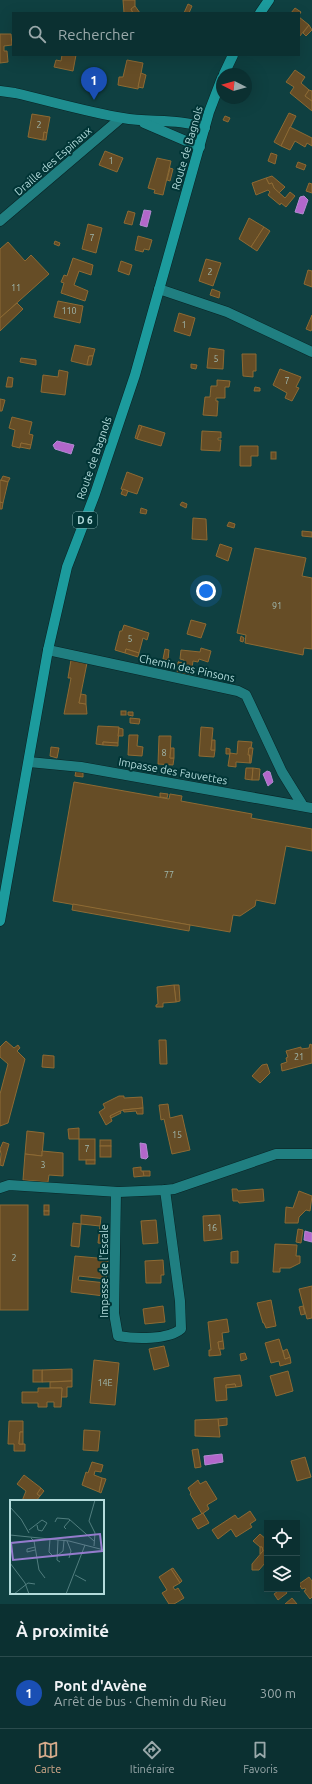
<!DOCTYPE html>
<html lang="fr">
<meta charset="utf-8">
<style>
:root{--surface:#0b3031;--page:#193c3d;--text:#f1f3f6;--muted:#9aa9ab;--line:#2b4b4d;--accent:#d6ab8b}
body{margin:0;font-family:Ubuntu,sans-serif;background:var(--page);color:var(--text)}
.controls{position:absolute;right:12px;bottom:12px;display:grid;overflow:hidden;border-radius:0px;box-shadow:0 4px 16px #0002}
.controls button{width:36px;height:36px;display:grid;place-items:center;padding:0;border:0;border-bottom:1px solid var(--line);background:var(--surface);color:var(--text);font:20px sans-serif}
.compass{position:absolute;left:216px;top:68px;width:36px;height:36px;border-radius:50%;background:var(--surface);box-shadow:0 4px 16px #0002;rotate:276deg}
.you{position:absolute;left:206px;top:591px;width:14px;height:14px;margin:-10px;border:3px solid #fff;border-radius:50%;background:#1a73e8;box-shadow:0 0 0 6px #1a73e833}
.badge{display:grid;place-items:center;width:26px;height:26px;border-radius:50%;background:var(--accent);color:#fff;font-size:13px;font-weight:700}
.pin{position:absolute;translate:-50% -33px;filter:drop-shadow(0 1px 2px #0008)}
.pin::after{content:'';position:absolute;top:21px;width:14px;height:12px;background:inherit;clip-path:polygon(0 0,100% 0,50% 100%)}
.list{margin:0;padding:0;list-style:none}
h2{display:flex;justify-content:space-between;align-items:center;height:52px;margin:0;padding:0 16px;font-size:17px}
h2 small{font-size:13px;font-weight:400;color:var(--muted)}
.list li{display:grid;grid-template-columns:26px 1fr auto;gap:12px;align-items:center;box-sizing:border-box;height:72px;padding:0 16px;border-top:1px solid var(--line)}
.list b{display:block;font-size:15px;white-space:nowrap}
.list p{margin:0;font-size:13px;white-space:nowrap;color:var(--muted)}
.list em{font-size:13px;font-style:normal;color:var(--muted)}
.icon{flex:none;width:22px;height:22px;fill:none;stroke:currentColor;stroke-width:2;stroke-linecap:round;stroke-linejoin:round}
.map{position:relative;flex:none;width:312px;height:1604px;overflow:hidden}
.search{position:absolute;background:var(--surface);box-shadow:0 4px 16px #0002;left:12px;right:12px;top:12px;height:44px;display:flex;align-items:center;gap:10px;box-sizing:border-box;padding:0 14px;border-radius:0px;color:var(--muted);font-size:15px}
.sheet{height:124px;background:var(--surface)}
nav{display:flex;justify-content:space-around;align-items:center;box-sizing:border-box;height:56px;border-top:1px solid var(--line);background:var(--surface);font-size:11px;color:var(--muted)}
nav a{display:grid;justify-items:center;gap:2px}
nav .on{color:var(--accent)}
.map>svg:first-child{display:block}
.water{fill:#b267cb;stroke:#b28ad0}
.building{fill:#664d26;stroke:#8d6a34}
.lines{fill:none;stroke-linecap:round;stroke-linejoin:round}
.street-casing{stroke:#082425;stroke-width:11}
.secondary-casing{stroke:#082425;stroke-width:11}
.primary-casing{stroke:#082425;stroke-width:11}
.street{stroke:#207f81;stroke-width:10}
.secondary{stroke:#1e8d8f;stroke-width:10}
.primary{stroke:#1c9b9d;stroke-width:10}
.labels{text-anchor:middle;stroke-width:4;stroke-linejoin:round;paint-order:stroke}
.number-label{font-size:9px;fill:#a0b8ae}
.shield{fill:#013536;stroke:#7ea9aa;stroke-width:1}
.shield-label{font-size:10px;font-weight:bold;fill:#b3dbdb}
.street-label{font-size:11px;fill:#b3dbdb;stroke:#013536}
.inset-road{fill:none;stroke:#517e7f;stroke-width:1}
.view{fill:#947bcc;fill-opacity:0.15;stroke:#947bcc;stroke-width:2}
.inset-edge{fill:none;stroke:#b3dbdb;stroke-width:2}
</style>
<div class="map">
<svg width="312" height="1604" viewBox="0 0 312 1604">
<rect width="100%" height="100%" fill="#0f4041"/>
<g class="water">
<path d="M304 196 308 200 303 214 295 212 300 197Z"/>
<path d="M144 210 151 211 147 227 140 225Z"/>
<path d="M57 441 74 445 71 454 55 449 53 445Z"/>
<path d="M267 771 270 772 273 782 268 786 263 774Z"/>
<path d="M140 1143 146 1144 148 1157 146 1159 141 1158Z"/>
<path d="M305 1231 312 1233V1242L304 1240Z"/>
<path d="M222 1454 223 1462 205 1465 204 1456Z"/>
</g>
<g class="building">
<path d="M123 0H135V6L131 9 133 13H124Z"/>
<path d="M188 4 192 6 189 13H184Z"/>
<path d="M135 6 140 13H133L131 9Z"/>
<path d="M295 8 301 12 299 15V13H291Z"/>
<path d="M299 17 309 25 299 37Z"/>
<path d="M309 25 312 30 306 36 303 33Z"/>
<path d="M0 34H11L12 45 4 46V51H7L8 62 0 63Z"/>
<path d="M62 55H76L73 71 54 67 56 60 61 61Z"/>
<path d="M127 60 143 63 138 89 118 85 119 77H123Z"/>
<path d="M295 70 305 77 301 83 309 90 305 96 312 101V111L290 93 294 87 286 82Z"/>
<path d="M141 73 146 75 143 88 138 87Z"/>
<path d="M309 90 312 91V101L305 96Z"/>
<path d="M289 113 296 116 281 146 274 142Z"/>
<path d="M32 114 50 117 47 133 44 132 43 140 28 137Z"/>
<path d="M225 116 230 118 228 122 223 120Z"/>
<path d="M290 127 312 138V146L307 143 305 147 295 141 290 150 281 146Z"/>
<path d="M44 132 47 133 46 140H43Z"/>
<path d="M105 151 123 158 117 172 99 165Z"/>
<path d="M271 153 277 155 275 164 268 161Z"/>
<path d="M157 158 171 161 163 195 154 193 155 190 148 188Z"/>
<path d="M298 162 306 165 304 170 296 167Z"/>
<path d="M170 168 173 169 170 181 167 180Z"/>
<path d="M272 176 285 187 279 193 274 188 272 183 269 184 266 178Z"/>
<path d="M266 178 269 184 272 183 274 188 285 198 290 192 295 196 286 207 281 203 280 205 268 195 270 192 268 190 256 195 252 183Z"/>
<path d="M309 183 312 184V193L306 191Z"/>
<path d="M128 211 135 213 132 225 124 223Z"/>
<path d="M249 218 264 227 251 247 239 239Z"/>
<path d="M88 224 102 228 96 253 82 249Z"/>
<path d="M264 227 270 231 257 251 251 247Z"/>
<path d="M138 236 152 240 149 250 144 249 143 252 135 250Z"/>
<path d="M55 241 60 243 59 246 54 244Z"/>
<path d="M8 242 25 261 31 255 49 274 0 318V249Z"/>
<path d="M73 258 93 265 91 275 79 271 74 285 88 291 85 301 61 293 64 283 61 282 64 275 67 276Z"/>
<path d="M206 259 221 263 213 286 199 281Z"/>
<path d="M121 261 132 265 129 275 118 271Z"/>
<path d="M308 270 312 271V287L304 284Z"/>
<path d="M212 289 220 292 219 298 210 295Z"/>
<path d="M58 301 83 306 80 323 54 317Z"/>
<path d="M17 303 23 309 0 331V318Z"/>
<path d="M179 313 195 318 190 336 174 331Z"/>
<path d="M312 315V329L311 331 306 329Z"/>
<path d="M75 345 95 349 93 356H89L87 365 71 361Z"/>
<path d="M209 348 224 350 223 369 207 368Z"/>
<path d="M242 354H256V371H253V377L243 376Z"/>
<path d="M89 356H93L91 365H87Z"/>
<path d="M21 358 36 360V365L20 362Z"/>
<path d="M191 364 197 365 196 369 191 368Z"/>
<path d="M280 369 301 377 296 387 299 388 292 401 285 398 287 393 273 385Z"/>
<path d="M59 370 68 372 65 395 41 392 43 375 58 377Z"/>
<path d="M8 377 13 378 12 387H6Z"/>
<path d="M217 380 230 381 229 387H225V398H216V401H218L217 416 203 415 205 397H210L211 386H217Z"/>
<path d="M255 387 260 388V391H254Z"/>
<path d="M0 399 5 400 2 411H0Z"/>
<path d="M12 417 32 422 29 434 33 435 31 445 21 443 20 448 12 446 15 430 9 428Z"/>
<path d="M139 425 142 426 137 439 135 438Z"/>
<path d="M142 426 165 433 161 446 137 439Z"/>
<path d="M202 431 221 432V438H218V440H221L220 451 201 450Z"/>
<path d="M21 443 31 445 30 449 20 447Z"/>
<path d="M240 446H258V456H251V466H240Z"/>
<rect x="271" y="452" width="5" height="7"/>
<path d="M127 472 143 478 137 494 121 489Z"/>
<path d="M3 476 10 478 8 482 1 480Z"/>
<path d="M0 480 8 482 3 503 0 502Z"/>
<path d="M123 489 128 491 126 496 121 494Z"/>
<path d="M0 502 3 503 2 509H0Z"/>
<path d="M182 502 187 504 186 508 180 505Z"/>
<path d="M141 508 147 510 146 514 140 513Z"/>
<path d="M193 518 206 519 207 540 192 539Z"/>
<path d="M229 522 235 524 234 528 227 526Z"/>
<path d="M302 531 312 532V537L302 536Z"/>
<path d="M220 544 232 548 228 561 216 556Z"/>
<path d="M255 548 306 558 302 576 312 578V649L304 648 303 655 245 643 246 635 237 633Z"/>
<path d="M191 620 206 624 201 638 187 634Z"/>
<path d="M124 625 149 633 147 640 143 638 139 653 126 649 125 653 115 650 120 631H122Z"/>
<path d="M241 636 244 638 243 642 240 641Z"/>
<path d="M201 648 211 651 208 662 199 659 198 662 193 661 192 668 184 667V664L178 662 184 663V660L180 659 181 650 200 652Z"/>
<path d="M126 649 139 653 138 657 125 653Z"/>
<path d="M165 649 169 650 168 660 163 659Z"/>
<path d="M71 660 87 663 79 703 86 704 87 714H64L71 678H68Z"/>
<path d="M178 662 184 664V667L178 666Z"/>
<path d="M178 666 192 668 191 676 177 674Z"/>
<path d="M81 694 86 695V704L79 703Z"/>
<rect x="121" y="711" width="5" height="4"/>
<path d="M128 712H133V716L128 715Z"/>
<path d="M130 718 140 719 139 724 130 723Z"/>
<path d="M98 726 119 727 118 743 103 742V745L96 744Z"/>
<path d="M201 727 213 728 211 750H215L214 757 199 756Z"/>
<path d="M119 728 123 729V736H118Z"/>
<path d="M129 735H138L137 746 143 747 142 756 128 755Z"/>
<path d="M159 736H171L170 758H174L173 765 158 764Z"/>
<path d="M212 740H215V750H211Z"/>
<path d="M238 741 252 742 251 748H249L250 763 236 762V767L228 766 230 753 237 754Z"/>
<path d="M103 742 118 743V746L103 745Z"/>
<path d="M51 747 59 748 57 758 50 756Z"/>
<path d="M171 748H174V758H170Z"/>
<path d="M226 748 230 749V754H226Z"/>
<path d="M249 748H253L251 763H250V755H248Z"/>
<path d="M246 768H253L252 780 245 779Z"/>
<path d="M253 768 260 769 259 780H252Z"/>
<path d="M76 771 83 773V777L75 776Z"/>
<path d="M74 782 169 799 170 794 182 796 181 801 252 814 251 818 312 829V851L286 846 275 904 256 900 255 906 240 916 233 915 230 932 53 901Z"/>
<path d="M160 793 168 794 167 798 160 797Z"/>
<path d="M73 904 190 925 189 931 72 910Z"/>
<path d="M174 985H179L180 1001 176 1002Z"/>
<path d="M174 985 176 1002 163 1003V1007H156V1005L158 1004 157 987Z"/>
<path d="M159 1040H166L167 1064H160Z"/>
<path d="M6 1041 14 1048 18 1045 20 1048 17 1051 25 1059 8 1123 0 1126V1094L8 1064 0 1057V1047Z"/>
<path d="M310 1044 312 1045V1063L282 1071 281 1064 287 1062 286 1058 288 1057 286 1051 301 1047V1049L309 1048Z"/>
<path d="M43 1055 54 1056V1068L42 1067Z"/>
<path d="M267 1064 270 1073 260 1083 252 1076 262 1065Z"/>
<path d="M119 1096H124V1098L142 1097 143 1108 123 1110 110 1116 112 1121 106 1125 99 1112 105 1108 103 1104Z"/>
<path d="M168 1104 170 1118 182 1115 190 1150 172 1154 164 1119 161 1120 159 1105Z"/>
<path d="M143 1108V1114H137L136 1111 124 1112 123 1110Z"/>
<path d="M120 1111 121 1113 111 1118 110 1116Z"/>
<path d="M79 1128V1139H69L68 1129Z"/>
<path d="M27 1131 44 1133 42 1156 25 1154Z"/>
<rect x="79" y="1139" width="16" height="21"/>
<rect x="100" y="1140" width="11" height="6"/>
<path d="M3 1142 9 1144 3 1166 0 1165 1 1154 0 1149Z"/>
<rect x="100" y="1146" width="11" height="11"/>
<path d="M42 1151 63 1153V1176L49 1175 48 1182 23 1180 25 1154 42 1156Z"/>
<rect x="86" y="1160" width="9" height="4"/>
<path d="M141 1167V1171H143L144 1176 134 1177 133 1168Z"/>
<path d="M143 1171H150V1176H144Z"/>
<path d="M232 1189H237L238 1191 263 1189 264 1201 239 1203 238 1201H233Z"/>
<path d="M299 1191 312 1196 310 1211 306 1210 299 1217 298 1223H285L286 1207 293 1208Z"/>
<rect x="0" y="1205" width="28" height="105"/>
<rect x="44" y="1205" width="5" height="6"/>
<rect x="44" y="1211" width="5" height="4"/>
<path d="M81 1215 101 1217 100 1226 81 1224Z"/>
<path d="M220 1215 222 1239 204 1241 203 1216Z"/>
<path d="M156 1220 158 1243 143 1244 141 1221Z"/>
<path d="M73 1223 81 1224 79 1247 71 1246Z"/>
<path d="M100 1226 109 1227 107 1244 98 1243Z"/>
<path d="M298 1229 303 1230 301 1243 296 1242Z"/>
<path d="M275 1244 297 1245 296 1256H300V1263L290 1268H280V1272H273Z"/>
<path d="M238 1251V1263H231V1252Z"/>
<path d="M75 1256 108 1259 106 1279 79 1276 78 1280 106 1283 104 1296 71 1292Z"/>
<path d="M163 1260 164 1275H161V1283H146L145 1261Z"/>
<path d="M312 1286V1318L307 1319 299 1289Z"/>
<path d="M271 1300 276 1326 266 1328 264 1323H263L257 1303Z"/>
<path d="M163 1306 165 1322 145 1324 143 1309Z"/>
<path d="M303 1306 305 1314 301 1315 299 1307Z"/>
<path d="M227 1319 229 1332 222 1333 223 1341 218 1342 221 1355 209 1356V1350H211L208 1322Z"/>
<path d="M279 1339 285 1359 290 1357 291 1363 280 1366 279 1361 271 1363 265 1343Z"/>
<path d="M223 1341 224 1349H219L218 1342Z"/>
<path d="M164 1346 169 1366 154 1370 149 1349Z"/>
<path d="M287 1349 290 1357 285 1359 283 1351Z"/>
<path d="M245 1353 247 1359 241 1361 240 1354Z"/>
<path d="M94 1360 119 1363 115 1405 90 1403Z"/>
<path d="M72 1369V1381L42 1382V1370Z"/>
<rect x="33" y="1370" width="9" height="12"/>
<path d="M288 1371 293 1391 276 1396 270 1376Z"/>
<path d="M240 1375 242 1386 236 1387 235 1384 226 1385 227 1400 216 1401 214 1378Z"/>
<path d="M72 1381V1387H67V1397H61L62 1388H50V1382Z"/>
<path d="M235 1384 236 1387 226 1388V1385Z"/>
<path d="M38 1388H62L61 1407H54V1402H47V1407H38V1403H22V1392H38Z"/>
<path d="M227 1418V1425L218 1426V1419Z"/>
<path d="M218 1419 220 1437 195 1436V1420Z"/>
<path d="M9 1421H23V1432H20L19 1444H25V1451H14V1444H8Z"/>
<path d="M84 1430 100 1431 98 1451 83 1450Z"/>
<path d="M20 1432H23V1444H19Z"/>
<path d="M198 1449 201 1467 195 1468 192 1450Z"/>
<path d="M305 1457 311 1477 297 1481 291 1461Z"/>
<path d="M92 1462 103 1465 101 1472 95 1471 94 1475 102 1478 99 1492 82 1485 86 1472 88 1473Z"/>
<path d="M24 1475 41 1488 37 1494 40 1496 36 1501H22L26 1491 17 1484Z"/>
<path d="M102 1478 106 1479 101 1493 99 1492Z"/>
<path d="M198 1480 200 1484 206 1481 217 1499 207 1505 209 1509 202 1514 190 1494 191 1493 188 1488Z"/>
<path d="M41 1488 44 1491 40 1496 37 1494Z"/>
<path d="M250 1511 256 1520 250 1524 252 1527 236 1537 231 1529 218 1539 212 1530 235 1515 238 1519Z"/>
<path d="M203 1513 209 1523 198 1529 192 1519Z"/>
<path d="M260 1534 267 1540V1563H265L259 1570H252V1564L263 1551 262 1547H260L253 1541Z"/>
<path d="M260 1547H262L263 1551 260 1554Z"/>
<path d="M173 1568 182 1581 180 1583 171 1569Z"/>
<path d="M171 1569 180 1583 173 1587 175 1590 178 1588 184 1598 174 1604H169L162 1593 167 1590 159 1577Z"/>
<path d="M309 1577 312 1581V1597L310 1599 304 1591 306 1590 305 1588 302 1589 299 1584Z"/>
<path d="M281 1589H284L287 1593 278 1600 274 1594Z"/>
<path d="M292 1598 297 1604H285Z"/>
</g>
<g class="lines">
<g class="street-casing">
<g id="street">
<path d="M0 221 121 118"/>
<path d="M159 289 227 312 312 352"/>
<path d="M48 650 238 691 246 695 282 772 303 806"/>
<path d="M29 762 81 767 312 808"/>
<path d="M0 1188 9 1185 119 1192 165 1190 174 1189 276 1154H312"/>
<path d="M116 1192 114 1313 118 1336C135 1339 168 1340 181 1329L180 1301 165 1190"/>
</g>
</g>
<g class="secondary-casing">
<g id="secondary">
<path d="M0 91 15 93C50 101 87 112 123 118 150 123 179 118 205 128"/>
<path d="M144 123 200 147"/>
</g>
</g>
<g class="primary-casing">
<g id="primary">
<path d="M260 13 269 0"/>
<path d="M224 74 233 55"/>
<path d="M0 921 48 650 67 567 95 494 135 375 209 112 222 78"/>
</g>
</g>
<use href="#street" class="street"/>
<use href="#secondary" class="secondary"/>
<use href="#primary" class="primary"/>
</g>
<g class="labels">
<g class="number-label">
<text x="39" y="128">2</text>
<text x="111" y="164">1</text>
<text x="92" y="241">7</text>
<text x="210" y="275">2</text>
<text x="16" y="291">11</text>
<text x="69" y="314">110</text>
<text x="184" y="328">1</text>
<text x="216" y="362">5</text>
<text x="287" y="384">7</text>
<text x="277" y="609">91</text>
<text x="130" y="642">5</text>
<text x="164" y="756">8</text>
<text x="169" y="878">77</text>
<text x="299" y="1060">21</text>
<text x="177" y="1138">15</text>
<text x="87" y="1152">7</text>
<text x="43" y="1168">3</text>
<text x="212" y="1231">16</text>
<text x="14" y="1261">2</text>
<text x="105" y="1386">14E</text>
</g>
<rect class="shield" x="73" y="512" width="24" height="16" rx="3"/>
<g class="shield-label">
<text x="85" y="524">D 6</text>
</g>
<g class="street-label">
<text transform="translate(187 148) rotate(-74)" y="4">Route de Bagnols</text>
<text transform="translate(53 161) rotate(-41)" y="4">Draille des Espinaux</text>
<text transform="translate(94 458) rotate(-71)" y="4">Route de Bagnols</text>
<text transform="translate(187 668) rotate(12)" y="4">Chemin des Pinsons</text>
<text transform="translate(173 771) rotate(10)" y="4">Impasse des Fauvettes</text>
<text transform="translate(104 1271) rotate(-90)" y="4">Impasse de l'Escale</text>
</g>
</g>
<g transform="translate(10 1500)">
<rect width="94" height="94" fill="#0f4041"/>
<path class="inset-road" d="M0 7 11 19 19 33M45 22 47 18 59 19 84 41M56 29 54 27 60 20M19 30 32 20 37 23 32 31 28 30 27 25M0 35 59 41 94 50M21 38 24 41 29 70 35 78M40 39 39 52 43 56M48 40 47 60 50 62M57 41 61 51 59 58M84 46 85 33 79 21 85 0M25 47 17 49V52L25 50M48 55 53 51 54 41M0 63 15 83 19 94M65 75 76 81M4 94 18 83 25 84M56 94 75 45"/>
<path class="view" d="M90 34 92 51 3 60 1 43Z"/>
<rect width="94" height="94" class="inset-edge"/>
</g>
</svg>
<div class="controls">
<button><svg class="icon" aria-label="locate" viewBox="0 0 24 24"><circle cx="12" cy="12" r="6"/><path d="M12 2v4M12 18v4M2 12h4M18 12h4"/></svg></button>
<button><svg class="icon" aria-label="layers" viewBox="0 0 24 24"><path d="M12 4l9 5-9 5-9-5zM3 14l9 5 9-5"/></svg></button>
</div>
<svg class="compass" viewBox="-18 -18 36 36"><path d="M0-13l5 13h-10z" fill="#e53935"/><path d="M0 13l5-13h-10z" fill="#9aa9ab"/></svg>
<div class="you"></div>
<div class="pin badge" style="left:94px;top:100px;background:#1a4fb4">1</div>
<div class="search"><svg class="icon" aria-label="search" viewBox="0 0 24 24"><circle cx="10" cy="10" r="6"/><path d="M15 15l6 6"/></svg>Rechercher</div>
</div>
<section class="sheet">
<h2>À proximité<small></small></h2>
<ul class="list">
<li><span class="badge" style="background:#1a4fb4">1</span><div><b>Pont d'Avène</b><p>Arrêt de bus · Chemin du Rieu</p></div><em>300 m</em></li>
</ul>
</section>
<nav>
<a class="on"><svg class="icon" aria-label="map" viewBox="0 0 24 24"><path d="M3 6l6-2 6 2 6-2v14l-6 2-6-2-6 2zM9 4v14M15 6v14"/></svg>Carte</a>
<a><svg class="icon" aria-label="directions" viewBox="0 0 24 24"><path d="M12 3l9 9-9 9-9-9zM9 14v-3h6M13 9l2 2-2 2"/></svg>Itinéraire</a>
<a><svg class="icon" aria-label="saved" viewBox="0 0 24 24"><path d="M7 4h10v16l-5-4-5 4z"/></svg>Favoris</a>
</nav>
